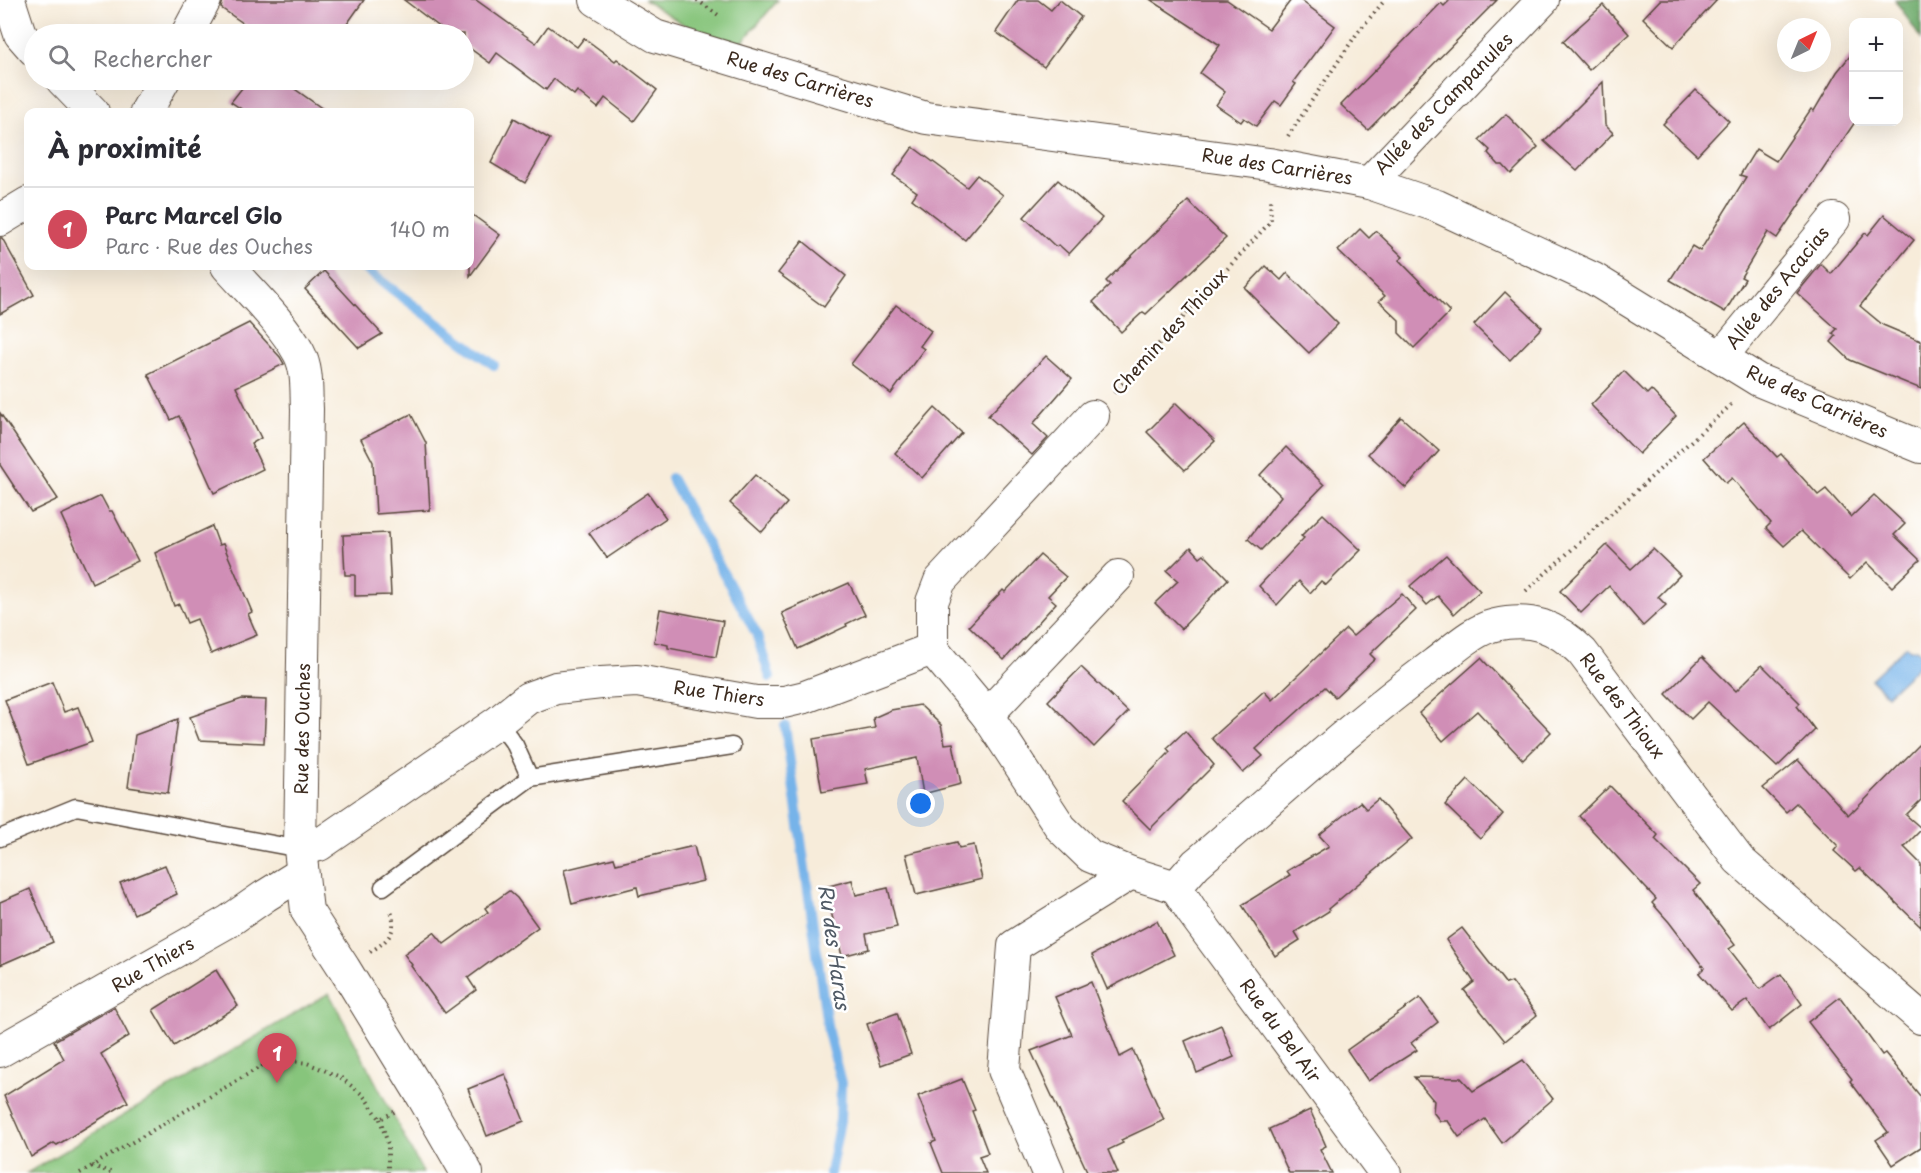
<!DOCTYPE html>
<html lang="fr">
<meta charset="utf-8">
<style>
:root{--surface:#fff;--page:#f2f2f3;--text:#2b2b33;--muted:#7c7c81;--line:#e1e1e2;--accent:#d1495b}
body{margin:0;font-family:"Playpen Sans",sans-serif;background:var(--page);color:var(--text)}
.controls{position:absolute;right:18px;top:18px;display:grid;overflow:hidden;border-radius:12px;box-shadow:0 6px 24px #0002}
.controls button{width:54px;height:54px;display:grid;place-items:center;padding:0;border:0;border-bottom:2px solid var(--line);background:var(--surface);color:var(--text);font:30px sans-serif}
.compass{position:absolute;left:1777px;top:18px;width:54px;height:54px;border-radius:50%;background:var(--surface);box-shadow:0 6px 24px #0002;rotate:43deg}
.you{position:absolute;left:921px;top:804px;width:21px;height:21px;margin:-15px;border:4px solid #fff;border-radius:50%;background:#1a73e8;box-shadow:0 0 0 9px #1a73e833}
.badge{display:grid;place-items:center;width:39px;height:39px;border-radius:50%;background:var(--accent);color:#fff;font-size:20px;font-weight:700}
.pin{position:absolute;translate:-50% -50px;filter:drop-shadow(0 2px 3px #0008)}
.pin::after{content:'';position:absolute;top:32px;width:21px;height:18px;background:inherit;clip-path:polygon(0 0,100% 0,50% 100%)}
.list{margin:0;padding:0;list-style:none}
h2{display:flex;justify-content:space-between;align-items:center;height:78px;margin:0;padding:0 24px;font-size:26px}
h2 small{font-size:20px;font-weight:400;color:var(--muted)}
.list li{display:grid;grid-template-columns:39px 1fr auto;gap:18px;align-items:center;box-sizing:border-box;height:84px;padding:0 24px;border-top:2px solid var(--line)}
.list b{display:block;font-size:22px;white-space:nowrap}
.list p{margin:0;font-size:20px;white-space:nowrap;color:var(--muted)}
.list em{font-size:20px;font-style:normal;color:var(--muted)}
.icon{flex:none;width:33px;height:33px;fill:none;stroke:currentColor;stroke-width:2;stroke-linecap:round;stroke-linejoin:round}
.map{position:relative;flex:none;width:1921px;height:1173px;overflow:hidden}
.search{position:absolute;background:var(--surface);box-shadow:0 6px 24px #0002;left:24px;top:24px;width:450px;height:66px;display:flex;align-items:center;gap:15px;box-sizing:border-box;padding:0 21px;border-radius:33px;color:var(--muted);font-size:22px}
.panel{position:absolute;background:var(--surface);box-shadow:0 6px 24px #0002;left:24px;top:108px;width:450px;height:162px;border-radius:12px}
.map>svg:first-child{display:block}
.green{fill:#87c57b;stroke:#61784c;stroke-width:1.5}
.forest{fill:#6daa6b;stroke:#546a44;stroke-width:1.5}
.water{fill:#76b3e9;stroke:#586e84;stroke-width:1.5}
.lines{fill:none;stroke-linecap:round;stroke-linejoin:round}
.stream{stroke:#76b3e9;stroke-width:10}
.building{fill:#d08eb6}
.service-casing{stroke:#57473a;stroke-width:19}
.minor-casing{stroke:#57473a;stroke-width:34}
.path{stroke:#57473a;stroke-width:4;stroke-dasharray:1.5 4.5;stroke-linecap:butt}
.service{stroke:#fff;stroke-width:16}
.minor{stroke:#fff;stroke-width:32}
.labels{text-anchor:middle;stroke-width:5;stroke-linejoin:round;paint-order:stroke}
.street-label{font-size:18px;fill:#3b2a1e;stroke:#fff}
.water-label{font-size:20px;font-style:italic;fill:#505a65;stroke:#fff}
</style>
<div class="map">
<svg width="1921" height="1173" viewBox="0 0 1921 1173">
<rect width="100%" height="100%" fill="#fff"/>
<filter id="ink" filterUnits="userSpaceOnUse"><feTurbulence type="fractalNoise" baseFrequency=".0167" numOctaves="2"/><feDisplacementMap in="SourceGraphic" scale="12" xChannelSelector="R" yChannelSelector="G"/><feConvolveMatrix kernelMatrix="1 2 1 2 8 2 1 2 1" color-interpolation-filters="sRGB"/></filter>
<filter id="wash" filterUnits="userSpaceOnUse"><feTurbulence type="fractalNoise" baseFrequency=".008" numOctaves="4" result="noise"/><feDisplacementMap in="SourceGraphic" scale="24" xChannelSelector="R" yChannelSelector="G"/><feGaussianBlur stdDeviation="1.35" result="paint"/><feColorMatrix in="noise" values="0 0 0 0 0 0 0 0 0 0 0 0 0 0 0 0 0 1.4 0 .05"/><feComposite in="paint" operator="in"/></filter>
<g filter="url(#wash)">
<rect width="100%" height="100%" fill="#f7ecda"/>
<g class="green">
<path d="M644 0H778L732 54Z"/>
<path d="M329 993 423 1173H27Z"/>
</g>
<path class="forest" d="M1895 0H1921V39Z"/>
<path class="water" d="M1906 646 1910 650 1916 649 1921 653V663L1887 695 1871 679Z"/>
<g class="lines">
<g class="stream">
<path d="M361 266 494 365"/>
<path d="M671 478 756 633 770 677"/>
<path d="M785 726 828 1032 841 1083 840 1120 830 1173"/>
</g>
</g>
<g id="blocks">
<g class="building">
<path d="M223 0H364L340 34H250L253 30 221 8Z"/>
<path d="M404 0H476L536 43 548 26 577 47 584 38 615 61 617 59 657 90 634 121 605 98 598 108 577 91 574 95 554 79 546 90 497 53 490 63 464 44V34H449Z"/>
<path d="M1018 0H1038L1051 10 1060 0 1081 17 1044 67 996 32Z"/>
<path d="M1151 0H1227L1269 29 1291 0H1300L1335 26 1293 82 1296 84 1281 105 1275 101 1256 126 1244 118 1241 122 1216 105 1225 92 1200 73 1220 45Z"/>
<path d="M1450 0H1497L1368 130 1341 105 1441 3 1444 6Z"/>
<path d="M1660 0H1717L1673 47 1643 18Z"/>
<path d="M1603 5 1629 34 1589 70 1563 41Z"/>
<path d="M1854 51 1855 122 1777 238 1768 232 1741 277 1745 279 1725 312 1670 280 1692 246 1700 251 1746 177 1740 175 1756 149 1776 161 1811 109 1814 111 1837 72Z"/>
<path d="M241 80H282L327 112H246L231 102 246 83Z"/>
<path d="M1603 82 1605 125 1613 133 1577 171 1544 141Z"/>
<path d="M1696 90 1729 121 1697 155 1663 124Z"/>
<path d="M1506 114 1538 147 1511 174 1503 165H1499L1488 153 1490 150 1479 140Z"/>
<path d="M514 118 550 139 525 183 491 163Z"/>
<path d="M913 147 967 187 977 175 1003 195 965 240 912 199 917 192 893 175Z"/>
<path d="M1058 180 1102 218 1069 254 1059 245 1055 246 1024 217Z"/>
<path d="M1188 201 1226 238 1146 314 1143 312 1121 332 1093 302 1110 285 1106 281Z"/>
<path d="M470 213 500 235 470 276Z"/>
<path d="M1884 215 1914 240 1860 306 1883 325 1921 341V389L1850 360 1831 342 1836 336 1833 333 1837 329 1797 293 1821 264 1831 274 1865 233 1868 235Z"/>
<path d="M1360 229 1369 238 1376 231 1403 257 1399 260 1450 312 1414 348 1399 333V320L1379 301 1385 296 1338 251Z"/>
<path d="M0 238H2L34 295 0 314Z"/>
<path d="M803 241 846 276 824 307 778 273Z"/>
<path d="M1266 266 1281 280 1287 273 1338 324 1309 353 1258 303 1259 302 1245 288Z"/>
<path d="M324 271 382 334 359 348 305 289Z"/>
<path d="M1505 292 1542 327 1510 360 1474 325Z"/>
<path d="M896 305 931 331 920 346 924 349 891 394 851 364Z"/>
<path d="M249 323 280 357 284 364 236 387 261 438 251 444 263 469 214 493 179 416 171 420 148 374Z"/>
<path d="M1046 356 1072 379 1033 424 1048 438 1032 455 988 416Z"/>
<path d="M1624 371 1647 394 1651 390 1676 416 1639 454 1591 405Z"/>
<path d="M1176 403 1215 441 1185 470 1147 432Z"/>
<path d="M935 408 962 433 922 478 895 453Z"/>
<path d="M0 413 58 499 31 512 0 465Z"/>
<path d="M411 414 426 443 430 510 376 514 373 462 361 439Z"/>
<path d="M1401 417 1439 451 1406 488 1368 454Z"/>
<path d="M1744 422 1777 457 1781 454 1818 495 1826 489 1851 517 1874 495 1905 524 1894 535 1920 560 1892 587 1867 562 1850 579 1801 531 1784 546 1766 528 1771 523 1732 478 1726 483 1704 458Z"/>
<path d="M1286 447 1324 485 1261 550 1248 539 1281 496 1260 475Z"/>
<path d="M755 475 787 503 762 532 730 503Z"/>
<path d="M648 493 666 518 607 558 589 533Z"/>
<path d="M101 496 109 511H112L138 561 92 583 61 515Z"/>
<path d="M1323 514 1361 550 1326 585 1321 581 1310 593 1299 581 1277 605 1259 586 1304 538 1301 536Z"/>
<path d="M212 526 219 545 223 544 247 600 252 612 248 614 257 635 211 654 197 619 187 623 179 604 174 606 155 553Z"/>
<path d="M388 533 391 595 355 596V575H345L343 535Z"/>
<path d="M1607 545 1631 569 1653 549 1680 575 1658 597 1666 605 1643 626 1609 586 1581 613 1560 591Z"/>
<path d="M1191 547 1200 557 1204 554 1228 579 1181 629 1155 603 1178 581 1167 571Z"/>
<path d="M1040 555 1066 577 1048 596 1056 603 1004 660 969 626 1003 590 1005 592Z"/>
<path d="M1446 555 1480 591 1454 614 1438 596 1427 605 1410 586Z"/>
<path d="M849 583 865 615 846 624 847 626 798 649 782 613Z"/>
<path d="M1402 594 1416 610 1370 654 1375 659 1335 697 1325 687 1256 749 1263 756 1243 773 1212 738 1264 691 1272 700 1346 629 1353 636Z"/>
<path d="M660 609 723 621 716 657 668 648V645L654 642Z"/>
<path d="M1702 657 1736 691 1762 665 1800 703 1797 706 1815 730 1777 767 1708 702 1691 719 1666 694Z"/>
<path d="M1481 658 1551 732 1523 760 1477 711 1443 741 1419 713Z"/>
<path d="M1081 667 1128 712 1094 747 1048 701Z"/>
<path d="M52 682 64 712 78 707 92 742 29 764 5 700Z"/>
<path d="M242 699 266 700 264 743 199 740 190 717Z"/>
<path d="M920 705 941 725 945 744 953 743 961 784 923 794 917 758 865 769 868 784 822 792 813 739 875 728 873 718 891 710Z"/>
<path d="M178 719 168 793 128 787 135 735Z"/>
<path d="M1185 731 1214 765 1150 829 1122 801 1170 752 1167 748Z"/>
<path d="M1921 743V800L1906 815 1921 828V830L1904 847 1921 864V927L1860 868 1856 871 1843 859 1834 851 1838 846 1796 803 1786 812 1763 788 1798 760 1848 815 1853 810 1854 811Z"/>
<path d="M1468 780 1503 814 1480 839 1445 805Z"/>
<path d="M1610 786 1658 835 1655 839 1700 884 1693 890 1735 945 1729 949 1760 989 1781 974 1802 1004 1769 1030 1747 1000 1732 1011 1699 973 1704 968 1669 922 1652 903 1656 899 1579 816Z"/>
<path d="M1378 799 1412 839 1328 909 1329 911 1295 932 1300 940 1275 956 1242 905 1290 875 1287 871 1329 846 1319 835 1360 802 1366 809Z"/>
<path d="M957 842 959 848 974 845 982 879 916 895 906 854Z"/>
<path d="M694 846 703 881 639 896 637 887 572 904 564 870 614 858 616 864Z"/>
<path d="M165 865 177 894 134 914 120 883Z"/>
<path d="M852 880 856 895 888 888 897 927 866 934 869 949 842 956 825 887Z"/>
<path d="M30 889 53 942 0 965V902Z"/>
<path d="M509 891 517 898 538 927 468 978 476 990 445 1013 411 966 412 965 404 954 434 932 444 944 488 912 485 908Z"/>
<path d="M1157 921 1174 955 1107 989 1092 955Z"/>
<path d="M1462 928 1506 984 1512 982 1537 1015 1505 1041 1464 990 1474 982 1446 940Z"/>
<path d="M216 970 238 1006 174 1046 153 1010Z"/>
<path d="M1091 982 1120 1057 1133 1050 1164 1120 1121 1140 1123 1143 1108 1150 1118 1173H1088L1031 1051 1072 1035 1055 997Z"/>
<path d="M1840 997 1882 1055 1885 1053 1921 1097V1147L1893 1165 1876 1140 1888 1132 1850 1081 1852 1079 1808 1022Z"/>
<path d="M1420 998 1438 1022 1411 1043 1417 1050 1368 1081 1347 1050Z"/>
<path d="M114 1007 129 1036 101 1054 128 1102 57 1145 54 1143 31 1157 4 1096 64 1059 54 1041Z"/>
<path d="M897 1013 911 1054 881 1065 867 1024Z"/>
<path d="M1221 1025 1234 1057 1197 1073 1185 1041Z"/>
<path d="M1523 1060 1553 1099 1502 1143 1485 1119 1459 1137 1448 1121H1440L1433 1112 1434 1101 1414 1077 1461 1078 1473 1091Z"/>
<path d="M505 1074 524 1121 487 1136 468 1089Z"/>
<path d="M962 1079 975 1110 972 1111 988 1153 979 1156 986 1173H943L931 1143 936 1141 918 1096Z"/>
<path d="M1310 1110 1326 1146 1320 1149 1332 1173H1289L1269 1129Z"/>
</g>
</g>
</g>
<g filter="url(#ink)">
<use href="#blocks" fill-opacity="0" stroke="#57473a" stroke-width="1.5"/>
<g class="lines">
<g class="service-casing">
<g id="service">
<path d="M498 722 515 745 530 778 732 746"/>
<path d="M0 838 76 807 300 849"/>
<path d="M383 887 530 778"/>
</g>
</g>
<g class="minor-casing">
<g id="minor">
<path d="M9 0 20 34 34 50"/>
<path d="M596 0 655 36 926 118 1269 164 1369 183 1437 206 1594 279 1758 380 1921 447"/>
<path d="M187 34 205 0"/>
<path d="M62 80 93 112"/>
<path d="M146 112 164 80"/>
<path d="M1369 183 1543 0"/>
<path d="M0 220 28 203"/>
<path d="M227 266C251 293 282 322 299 353 308 370 306 391 307 409L300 849 307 911 344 968 423 1097 467 1173"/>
<path d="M1721 357 1834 219"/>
<path d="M932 649V602L940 581 1093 416"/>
<path d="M987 715 1118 576"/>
<path d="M300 849 319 845 498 722 528 698 556 688 601 683 637 681 756 702H784L805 697 932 649 987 715 1061 828 1090 856 1131 873 1176 887"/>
<path d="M1176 887 1196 864C1275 796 1351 726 1434 664 1452 651 1473 630 1495 625 1531 617 1556 626 1582 652L1739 860 1921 1018"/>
<path d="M1176 887 1193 913 1385 1173"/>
<path d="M0 1051 229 921 265 896 302 873"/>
<path d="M1048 1173 1004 1070 1014 946 1131 873"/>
</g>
</g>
<g class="path">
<path d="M697 0 721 17"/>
<path d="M1288 136 1358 32 1385 0"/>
<path d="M1114 393 1271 221 1270 197"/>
<path d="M1526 591 1734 402"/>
<path d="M370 952C387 941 398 933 391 911"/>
<path d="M380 1119 388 1144V1173"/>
<path d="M92 1166 113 1173"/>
<path d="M80 1173 260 1067 285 1060 307 1063 340 1077 363 1095 380 1119 396 1111"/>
</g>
<use href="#service" class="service"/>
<use href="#minor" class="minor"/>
</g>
</g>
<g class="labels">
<g class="street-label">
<text transform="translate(800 80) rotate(17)" y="6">Rue des Carrières</text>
<text transform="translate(1444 104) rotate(-46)" y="6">Allée des Campanules</text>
<text transform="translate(1277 167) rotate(9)" y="6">Rue des Carrières</text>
<text transform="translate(1778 288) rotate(-51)" y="6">Allée des Acacias</text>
<text transform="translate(1170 332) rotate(-48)" y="6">Chemin des Thioux</text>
<text transform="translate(1817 402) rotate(24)" y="6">Rue des Carrières</text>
<text transform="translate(719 694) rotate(8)" y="6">Rue Thiers</text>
<text transform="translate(1622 706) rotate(53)" y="6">Rue des Thioux</text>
<text transform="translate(303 729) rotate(-89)" y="6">Rue des Ouches</text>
<text transform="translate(153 965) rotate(-30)" y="6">Rue Thiers</text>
<text transform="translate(1280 1031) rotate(54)" y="6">Rue du Bel Air</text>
</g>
<g class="water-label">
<text transform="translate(834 947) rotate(82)" y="7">Ru des Haras</text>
</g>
</g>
</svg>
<div class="controls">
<button>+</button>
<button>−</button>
</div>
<svg class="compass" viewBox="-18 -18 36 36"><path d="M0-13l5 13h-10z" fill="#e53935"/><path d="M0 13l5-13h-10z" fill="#7c7c81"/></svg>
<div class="you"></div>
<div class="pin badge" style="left:277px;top:1083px">1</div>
<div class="search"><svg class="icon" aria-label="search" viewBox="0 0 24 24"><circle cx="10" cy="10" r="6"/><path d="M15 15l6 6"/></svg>Rechercher</div>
<section class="panel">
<h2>À proximité<small></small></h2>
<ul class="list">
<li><span class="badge">1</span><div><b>Parc Marcel Glo</b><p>Parc · Rue des Ouches</p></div><em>140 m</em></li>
</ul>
</section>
</div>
